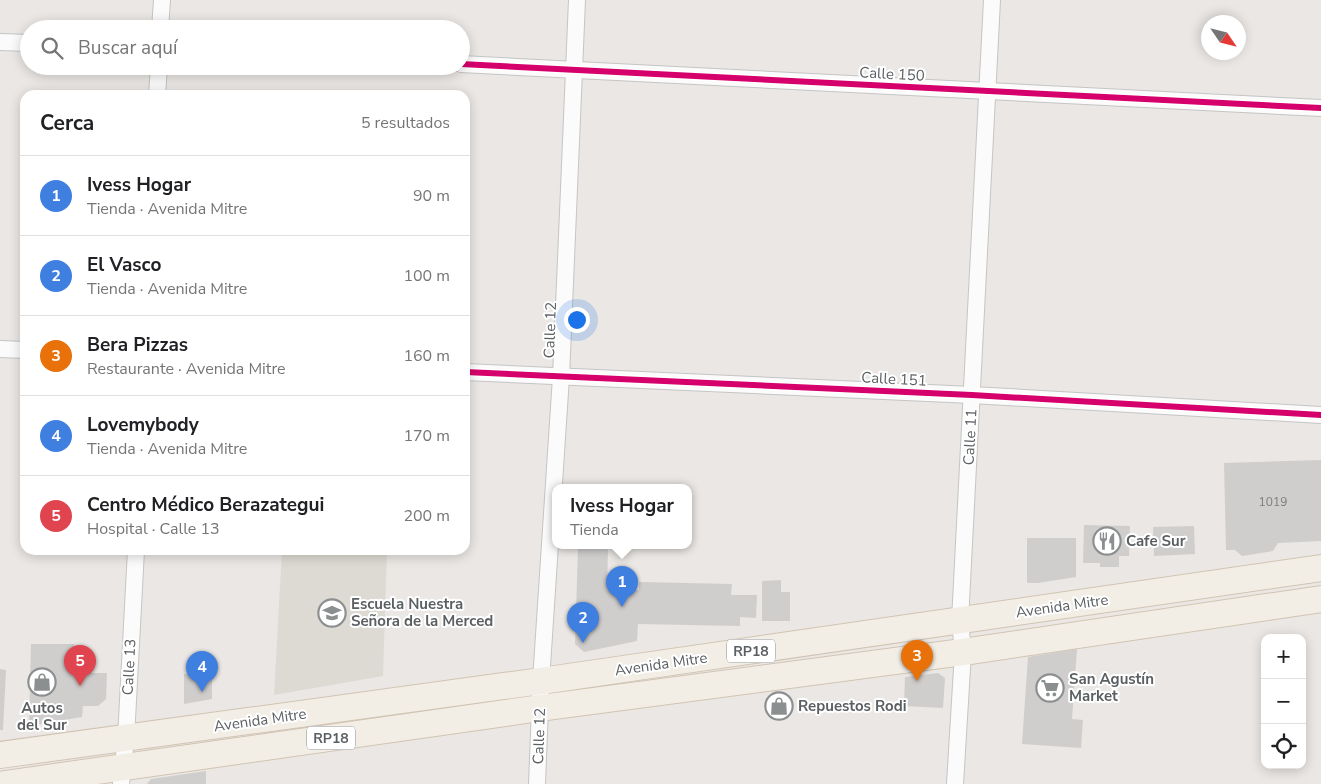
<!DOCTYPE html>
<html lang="es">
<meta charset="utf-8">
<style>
:root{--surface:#fff;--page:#f2f2f2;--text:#202124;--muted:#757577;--line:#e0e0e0;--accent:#8c8f90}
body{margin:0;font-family:"Nunito Sans",sans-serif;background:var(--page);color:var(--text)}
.controls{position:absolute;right:15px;bottom:15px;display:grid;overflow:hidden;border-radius:10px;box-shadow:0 2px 12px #0003}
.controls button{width:45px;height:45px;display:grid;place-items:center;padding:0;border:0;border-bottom:1px solid var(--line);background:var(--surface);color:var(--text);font:25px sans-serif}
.compass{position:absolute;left:1201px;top:15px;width:45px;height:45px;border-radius:50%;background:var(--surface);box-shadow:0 2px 12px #0003;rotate:125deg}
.you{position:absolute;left:576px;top:319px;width:18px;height:18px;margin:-12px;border:4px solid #fff;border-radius:50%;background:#1a73e8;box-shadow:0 0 0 8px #1a73e833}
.badge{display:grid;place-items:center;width:32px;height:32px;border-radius:50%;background:var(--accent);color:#fff;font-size:16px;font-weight:700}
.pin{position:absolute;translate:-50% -41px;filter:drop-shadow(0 1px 2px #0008)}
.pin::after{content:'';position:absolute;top:26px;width:18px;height:15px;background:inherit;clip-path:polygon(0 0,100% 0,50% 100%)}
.popup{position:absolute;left:552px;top:484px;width:140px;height:65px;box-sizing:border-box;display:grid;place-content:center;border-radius:10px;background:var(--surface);filter:drop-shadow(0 1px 4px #0005);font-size:16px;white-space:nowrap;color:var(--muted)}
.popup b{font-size:19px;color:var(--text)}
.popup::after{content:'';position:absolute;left:50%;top:100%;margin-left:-10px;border:10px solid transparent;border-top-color:var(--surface)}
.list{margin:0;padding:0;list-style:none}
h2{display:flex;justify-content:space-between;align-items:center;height:65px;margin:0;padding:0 20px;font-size:21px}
h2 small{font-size:16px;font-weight:400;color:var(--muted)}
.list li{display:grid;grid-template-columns:32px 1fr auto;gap:15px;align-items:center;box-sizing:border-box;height:80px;padding:0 20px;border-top:1px solid var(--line)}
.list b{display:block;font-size:19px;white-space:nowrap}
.list p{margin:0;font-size:16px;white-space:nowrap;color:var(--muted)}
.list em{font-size:16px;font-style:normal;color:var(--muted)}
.icon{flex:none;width:28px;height:28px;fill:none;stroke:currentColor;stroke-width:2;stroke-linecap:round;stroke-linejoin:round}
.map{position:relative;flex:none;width:1321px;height:784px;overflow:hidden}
.search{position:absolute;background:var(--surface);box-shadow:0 2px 12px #0003;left:20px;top:20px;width:450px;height:55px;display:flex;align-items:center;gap:12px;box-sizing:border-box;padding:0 18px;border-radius:28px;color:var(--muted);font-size:19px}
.panel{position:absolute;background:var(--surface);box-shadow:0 2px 12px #0003;left:20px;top:90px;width:450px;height:465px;border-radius:15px}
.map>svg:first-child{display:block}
.education{fill:#dddad3}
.building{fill:#d0cecd}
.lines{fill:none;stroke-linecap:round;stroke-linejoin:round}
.minor-casing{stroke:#c5c5c5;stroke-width:18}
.primary-casing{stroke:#d1c4b2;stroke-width:28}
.minor{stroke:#fcfbfb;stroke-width:16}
.primary{stroke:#f2eee6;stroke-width:26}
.cycleway-casing{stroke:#fff;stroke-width:9}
.cycleway{stroke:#d6006c;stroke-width:6}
.labels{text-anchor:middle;stroke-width:4;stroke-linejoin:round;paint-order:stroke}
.number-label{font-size:12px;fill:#797c7e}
.shield{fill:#fff;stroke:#8c8f91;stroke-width:1}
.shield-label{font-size:14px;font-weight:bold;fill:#5a5f62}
.street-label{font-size:15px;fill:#5a5f62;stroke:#fff}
.poi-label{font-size:15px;font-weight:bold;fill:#5a5f62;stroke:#fff;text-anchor:start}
</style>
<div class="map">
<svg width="1321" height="784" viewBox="0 0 1321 784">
<rect width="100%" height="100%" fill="#eae7e4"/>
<path class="education" d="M282 550H387L383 676 274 695Z"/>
<g class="building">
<path d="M1321 460V541L1278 543 1273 551 1242 556 1235 550H1226L1224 463Z"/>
<path d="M1084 525 1130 526 1129 556H1119V567H1100V563H1083Z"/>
<path d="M1194 526 1195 554 1154 556 1153 527Z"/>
<path d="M1027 538H1076V577L1038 583H1027Z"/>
<path d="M578 548 608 549 607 589 639 590V582L732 584 731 595H757L756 618 740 617V626L638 624 637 641 584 652 575 644Z"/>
<path d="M781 580V592H790V621H762V581Z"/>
<path d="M31 644H74L73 668 84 669V673H107L106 699 98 706H83L82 717 29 726Z"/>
<path d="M1077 649 1072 719 1083 720 1081 748 1022 744 1028 657Z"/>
<path d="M0 669 6 670 3 730H0Z"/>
<path d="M212 673V699L184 704V674Z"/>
<path d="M938 673 945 678 943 708 904 706 905 677Z"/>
<path d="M206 771V784H147L151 779Z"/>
</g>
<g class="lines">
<g class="minor-casing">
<g id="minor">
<path d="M160 29 162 0"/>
<path d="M0 42 29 43"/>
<path d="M461 64 1321 108"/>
<path d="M157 95 159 66"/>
<path d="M0 349 25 350"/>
<path d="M465 372 972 395 1321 415"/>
<path d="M121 784 126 738 136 550"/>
<path d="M537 784 541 681 561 377 577 0"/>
<path d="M955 784 963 652 960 621 992 0"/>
</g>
</g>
<g class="primary-casing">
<g id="primary">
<path d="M0 755 541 681 1321 568"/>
<path d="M5 784 540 708 963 652 1321 599"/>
</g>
</g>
<use href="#minor" class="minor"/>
<use href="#primary" class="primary"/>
<g class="cycleway-casing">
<g id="cycleway">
<path d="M461 64 1321 108"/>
<path d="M465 372 972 395 1321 415"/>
</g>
</g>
<use href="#cycleway" class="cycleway"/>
</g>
<defs>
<g id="restaurant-ring" transform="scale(1.4375)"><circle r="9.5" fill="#fff" stroke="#8c8f90" stroke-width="1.5"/><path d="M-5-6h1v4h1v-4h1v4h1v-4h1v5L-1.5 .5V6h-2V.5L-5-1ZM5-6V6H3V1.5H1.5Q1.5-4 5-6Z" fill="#8c8f90"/></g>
<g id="school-ring" transform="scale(1.4375)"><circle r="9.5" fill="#fff" stroke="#8c8f90" stroke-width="1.5"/><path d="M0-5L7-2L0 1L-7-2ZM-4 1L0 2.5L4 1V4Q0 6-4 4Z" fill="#8c8f90"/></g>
<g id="shop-ring" transform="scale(1.4375)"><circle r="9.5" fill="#fff" stroke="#8c8f90" stroke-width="1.5"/><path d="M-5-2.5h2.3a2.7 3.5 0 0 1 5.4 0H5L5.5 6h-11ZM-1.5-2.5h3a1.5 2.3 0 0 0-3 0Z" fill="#8c8f90"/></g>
<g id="supermarket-ring" transform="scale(1.4375)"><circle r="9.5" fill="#fff" stroke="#8c8f90" stroke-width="1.5"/><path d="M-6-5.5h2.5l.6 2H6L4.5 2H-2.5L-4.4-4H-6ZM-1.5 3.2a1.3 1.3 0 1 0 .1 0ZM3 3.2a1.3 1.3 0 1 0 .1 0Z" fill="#8c8f90"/></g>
</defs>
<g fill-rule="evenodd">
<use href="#restaurant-ring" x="1107" y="541"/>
<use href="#school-ring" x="332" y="613"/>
<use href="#shop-ring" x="42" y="682"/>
<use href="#supermarket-ring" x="1050" y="688"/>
<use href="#shop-ring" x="779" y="706"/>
</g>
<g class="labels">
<g class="number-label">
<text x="1273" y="506">1019</text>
</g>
<g class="shield">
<rect x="727" y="639.5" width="48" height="23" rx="4"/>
<rect x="307" y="726.5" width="48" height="23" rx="4"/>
</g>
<g class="shield-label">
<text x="751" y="656">RP18</text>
<text x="331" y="743">RP18</text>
</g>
<g class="street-label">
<text transform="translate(892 74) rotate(3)" y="5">Calle 150</text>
<text transform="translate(550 330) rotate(-88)" y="5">Calle 12</text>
<text transform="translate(894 379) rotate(3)" y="5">Calle 151</text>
<text transform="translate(970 437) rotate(-87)" y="5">Calle 11</text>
<text transform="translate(1062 606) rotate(-8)" y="5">Avenida Mitre</text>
<text transform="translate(661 664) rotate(-8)" y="5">Avenida Mitre</text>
<text transform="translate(129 667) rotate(-87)" y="5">Calle 13</text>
<text transform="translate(260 720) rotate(-8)" y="5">Avenida Mitre</text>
<text transform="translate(539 736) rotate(-88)" y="5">Calle 12</text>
</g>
<g class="poi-label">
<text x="1126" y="546">Cafe Sur</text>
<text x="351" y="609">Escuela Nuestra<tspan x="351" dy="17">Señora de la Merced</tspan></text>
<text x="1069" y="684">San Agustín<tspan x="1069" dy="17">Market</tspan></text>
<text x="798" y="711">Repuestos Rodi</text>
<text x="42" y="713" text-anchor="middle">Autos<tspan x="42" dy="17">del Sur</tspan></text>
</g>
</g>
</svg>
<div class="controls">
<button>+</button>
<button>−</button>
<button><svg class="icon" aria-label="locate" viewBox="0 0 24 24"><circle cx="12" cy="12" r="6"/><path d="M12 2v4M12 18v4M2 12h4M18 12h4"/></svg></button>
</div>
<svg class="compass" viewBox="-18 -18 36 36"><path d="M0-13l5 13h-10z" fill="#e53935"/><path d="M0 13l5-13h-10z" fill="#757577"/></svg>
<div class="you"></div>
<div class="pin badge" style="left:622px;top:607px;background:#3f7fe0">1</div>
<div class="popup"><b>Ivess Hogar</b>Tienda</div>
<div class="pin badge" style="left:583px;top:643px;background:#3f7fe0">2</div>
<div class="pin badge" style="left:917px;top:681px;background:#e8710a">3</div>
<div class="pin badge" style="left:202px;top:692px;background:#3f7fe0">4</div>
<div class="pin badge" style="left:80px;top:686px;background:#e0444e">5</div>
<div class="search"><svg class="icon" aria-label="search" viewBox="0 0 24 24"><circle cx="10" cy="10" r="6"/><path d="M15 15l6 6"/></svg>Buscar aquí</div>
<section class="panel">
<h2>Cerca<small>5 resultados</small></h2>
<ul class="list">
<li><span class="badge" style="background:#3f7fe0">1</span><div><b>Ivess Hogar</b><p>Tienda · Avenida Mitre</p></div><em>90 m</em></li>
<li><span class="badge" style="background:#3f7fe0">2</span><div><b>El Vasco</b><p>Tienda · Avenida Mitre</p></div><em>100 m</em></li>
<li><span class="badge" style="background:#e8710a">3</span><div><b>Bera Pizzas</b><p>Restaurante · Avenida Mitre</p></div><em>160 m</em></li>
<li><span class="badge" style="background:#3f7fe0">4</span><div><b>Lovemybody</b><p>Tienda · Avenida Mitre</p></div><em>170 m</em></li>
<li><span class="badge" style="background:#e0444e">5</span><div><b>Centro Médico Berazategui</b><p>Hospital · Calle 13</p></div><em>200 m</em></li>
</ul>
</section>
</div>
